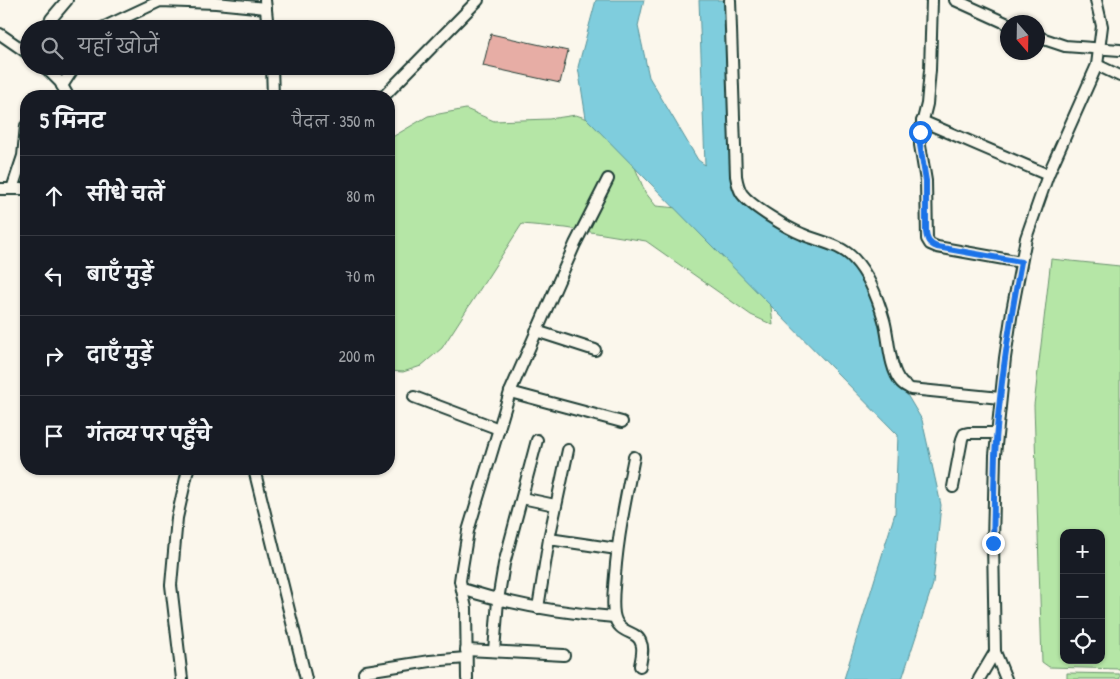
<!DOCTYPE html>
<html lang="hi">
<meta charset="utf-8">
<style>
:root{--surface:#171b24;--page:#242831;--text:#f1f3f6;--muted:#9ea1a6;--line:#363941}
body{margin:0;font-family:"Patrick Hand","Playpen Sans Deva",sans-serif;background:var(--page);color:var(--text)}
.controls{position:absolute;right:15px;bottom:15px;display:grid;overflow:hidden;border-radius:10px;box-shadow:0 1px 4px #0004}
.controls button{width:45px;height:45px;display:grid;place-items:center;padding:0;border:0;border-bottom:1px solid var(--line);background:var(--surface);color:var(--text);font:25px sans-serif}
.compass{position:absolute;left:1000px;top:15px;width:45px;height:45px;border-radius:50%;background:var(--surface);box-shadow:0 1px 4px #0004;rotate:160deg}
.stop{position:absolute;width:15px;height:15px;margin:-11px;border:4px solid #1a73e8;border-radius:50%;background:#fff}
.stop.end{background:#1a73e8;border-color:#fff;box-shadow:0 1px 5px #0008}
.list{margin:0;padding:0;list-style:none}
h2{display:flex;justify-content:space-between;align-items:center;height:65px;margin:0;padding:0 20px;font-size:21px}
h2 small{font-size:16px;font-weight:400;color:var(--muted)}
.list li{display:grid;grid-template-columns:32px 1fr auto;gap:15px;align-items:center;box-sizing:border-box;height:80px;padding:0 20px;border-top:1px solid var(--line)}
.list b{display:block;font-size:19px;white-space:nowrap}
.list em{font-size:16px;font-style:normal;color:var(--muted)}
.icon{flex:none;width:28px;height:28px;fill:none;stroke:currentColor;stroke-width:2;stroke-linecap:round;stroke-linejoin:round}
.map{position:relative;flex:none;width:1120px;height:679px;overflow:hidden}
.search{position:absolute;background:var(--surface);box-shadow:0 1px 4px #0004;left:20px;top:20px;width:375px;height:55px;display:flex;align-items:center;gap:12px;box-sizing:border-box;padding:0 18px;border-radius:28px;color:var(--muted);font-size:19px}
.panel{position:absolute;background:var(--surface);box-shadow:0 1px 4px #0004;left:20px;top:90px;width:375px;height:385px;border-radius:20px}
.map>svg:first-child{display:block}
.green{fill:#b5e6a6;stroke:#6a926d;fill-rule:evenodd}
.water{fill:#7fcddd;stroke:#599399}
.building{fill:#e7ada5;stroke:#1f3d34}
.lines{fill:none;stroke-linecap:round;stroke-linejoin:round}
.minor-casing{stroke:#1f3d34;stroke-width:14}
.minor{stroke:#fbf7ec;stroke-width:10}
.route{stroke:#1a73e8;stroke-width:6}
</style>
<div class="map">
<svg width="1120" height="679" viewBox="0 0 1120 679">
<rect width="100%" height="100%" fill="#fbf7ec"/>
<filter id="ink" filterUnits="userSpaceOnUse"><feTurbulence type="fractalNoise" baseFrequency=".02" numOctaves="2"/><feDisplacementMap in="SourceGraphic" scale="10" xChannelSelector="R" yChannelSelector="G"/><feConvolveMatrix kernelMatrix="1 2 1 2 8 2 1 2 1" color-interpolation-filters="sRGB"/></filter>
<g filter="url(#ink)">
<g class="green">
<path d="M466 109 494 121 549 119 576 115 603 124 630 155 645 192 656 206 689 209 770 297 773 325 751 315 646 241 566 228 522 224 442 348 421 366 403 372 389 371V139L428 116Z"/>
<path d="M1051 259 1120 266V669L1049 667 1042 662 1034 405ZM1064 533H1101V660H1064Z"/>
<path d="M1067 673 1120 674V679H1067Z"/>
</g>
<path class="water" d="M596 0H644L638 26 649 77 698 160 705 165 699 0H728L734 187 793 228 849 252 867 287 897 378 922 420 941 505 933 584 902 679H844L895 513 898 435 586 118 578 67Z"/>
<path class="building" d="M491 34 568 51 560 83 483 66Z"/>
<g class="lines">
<g class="minor-casing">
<g id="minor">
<path d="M265 0 268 29"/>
<path d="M730 0 736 176C737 182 738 188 742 194 751 206 787 228 802 234 820 242 840 244 854 259 869 275 878 299 884 320 889 337 889 369 901 382 903 385 908 387 911 389L1000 398"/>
<path d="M932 0 930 70 927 104 920 132V145L926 181 927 239 930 244 937 247 1021 262"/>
<path d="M955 0 1008 24"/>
<path d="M47 29 51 19 67 0"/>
<path d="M100 29 160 1 216 3 266 8"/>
<path d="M0 34 29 54"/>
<path d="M1038 37 1065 46 1120 50"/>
<path d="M1097 65 1120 76"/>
<path d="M44 66 60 82 68 96"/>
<path d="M272 66 273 96"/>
<path d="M62 86 75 66"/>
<path d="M384 96 478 0"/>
<path d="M922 121 1048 175"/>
<path d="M0 189H26"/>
<path d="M12 189 23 156 26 126"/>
<path d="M536 331 595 350"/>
<path d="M510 392 622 422"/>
<path d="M414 397 499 429"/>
<path d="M634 457C626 497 618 535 615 575 614 588 612 601 614 614 618 636 637 629 641 643 644 649 641 659 640 666"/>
<path d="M254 469 306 679"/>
<path d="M953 487 962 439 964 434 968 433H997"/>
<path d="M522 498 555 505"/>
<path d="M549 539 617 549"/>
<path d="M462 589C512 605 562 613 614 617"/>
<path d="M538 608 549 539 568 450"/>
<path d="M466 650 564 655"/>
<path d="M494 651 498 600 504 564 537 440"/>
<path d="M182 679 171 585 177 518 188 469"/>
<path d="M365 679 364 673 366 671 430 661 466 658"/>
<path d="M467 679 466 608 460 581 461 574 468 531 510 392 575 244 608 179"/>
<path d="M979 679 995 652"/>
<path d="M1006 679 995 652 993 543 995 455 1005 358 1012 311 1026 238 1048 175 1097 65 1102 26 1096 0"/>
</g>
</g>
<use href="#minor" class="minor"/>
</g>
</g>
<g class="lines" filter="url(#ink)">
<path class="route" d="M920 132V145L926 181V232C927 240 929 244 937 247L1021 262C1009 326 999 390 995 455 994 484 994 513 993 543"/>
</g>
</svg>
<div class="controls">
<button>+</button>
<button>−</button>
<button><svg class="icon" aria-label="locate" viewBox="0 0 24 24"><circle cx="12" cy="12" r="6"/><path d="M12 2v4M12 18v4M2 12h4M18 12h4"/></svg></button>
</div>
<svg class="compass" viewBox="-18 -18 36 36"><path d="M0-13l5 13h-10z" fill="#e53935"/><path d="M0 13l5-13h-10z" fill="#9ea1a6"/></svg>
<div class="stop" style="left:920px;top:132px"></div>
<div class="stop end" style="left:993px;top:543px"></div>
<div class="search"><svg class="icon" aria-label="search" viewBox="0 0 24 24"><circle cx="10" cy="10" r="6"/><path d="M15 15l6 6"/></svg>यहाँ खोजें</div>
<section class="panel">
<h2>5 मिनट<small>पैदल · 350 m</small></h2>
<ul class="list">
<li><svg class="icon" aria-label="ahead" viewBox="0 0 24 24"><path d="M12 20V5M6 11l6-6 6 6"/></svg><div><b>सीधे चलें</b></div><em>80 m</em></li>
<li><svg class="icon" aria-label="left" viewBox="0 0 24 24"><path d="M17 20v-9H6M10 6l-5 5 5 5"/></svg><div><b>बाएँ मुड़ें</b></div><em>70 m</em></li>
<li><svg class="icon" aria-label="right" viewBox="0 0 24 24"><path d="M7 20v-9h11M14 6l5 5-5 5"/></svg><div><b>दाएँ मुड़ें</b></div><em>200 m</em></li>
<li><svg class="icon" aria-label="arrive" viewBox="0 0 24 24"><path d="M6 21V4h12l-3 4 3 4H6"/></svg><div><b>गंतव्य पर पहुँचे</b></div></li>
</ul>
</section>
</div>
